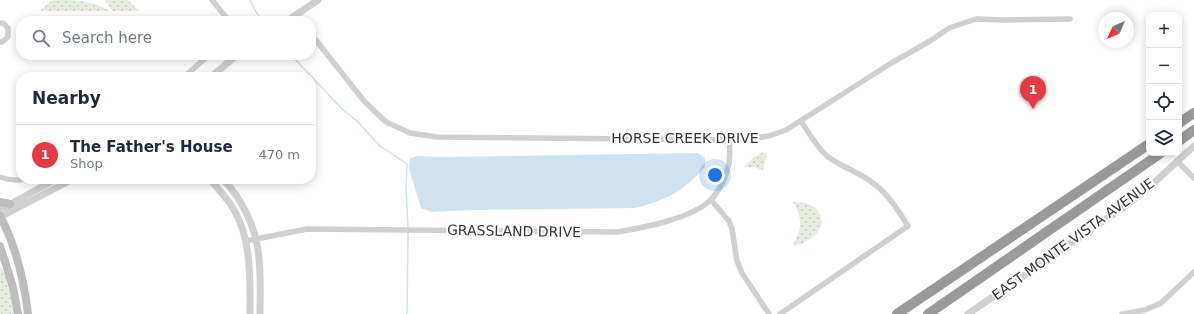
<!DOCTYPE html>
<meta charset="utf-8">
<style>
:root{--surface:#fff;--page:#f6f6f7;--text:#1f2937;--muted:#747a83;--line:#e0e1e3;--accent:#e63946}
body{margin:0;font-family:"DejaVu Sans",sans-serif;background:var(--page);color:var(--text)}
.controls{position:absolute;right:12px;top:12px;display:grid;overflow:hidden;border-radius:8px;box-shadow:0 2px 10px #0003}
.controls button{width:36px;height:36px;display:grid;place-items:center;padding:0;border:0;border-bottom:1px solid var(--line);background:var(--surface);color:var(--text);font:20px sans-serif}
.compass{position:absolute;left:1098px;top:12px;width:36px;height:36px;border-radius:50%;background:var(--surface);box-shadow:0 2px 10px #0003;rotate:225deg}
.you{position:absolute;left:715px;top:175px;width:14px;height:14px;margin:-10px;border:3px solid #fff;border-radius:50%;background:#1a73e8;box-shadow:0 0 0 6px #1a73e833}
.badge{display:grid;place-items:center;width:26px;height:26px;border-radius:50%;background:var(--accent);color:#fff;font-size:13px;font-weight:700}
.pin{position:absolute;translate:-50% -33px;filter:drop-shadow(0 1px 2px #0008)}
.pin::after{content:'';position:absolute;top:21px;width:14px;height:12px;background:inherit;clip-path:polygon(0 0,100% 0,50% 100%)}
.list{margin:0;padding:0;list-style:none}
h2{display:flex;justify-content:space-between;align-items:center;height:52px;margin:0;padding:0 16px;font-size:17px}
h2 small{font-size:13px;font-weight:400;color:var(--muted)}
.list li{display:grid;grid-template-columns:26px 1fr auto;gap:12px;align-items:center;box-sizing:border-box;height:60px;padding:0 16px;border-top:1px solid var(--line)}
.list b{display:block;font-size:15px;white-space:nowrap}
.list p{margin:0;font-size:13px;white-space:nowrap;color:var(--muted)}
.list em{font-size:13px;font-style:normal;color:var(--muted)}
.icon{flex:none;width:22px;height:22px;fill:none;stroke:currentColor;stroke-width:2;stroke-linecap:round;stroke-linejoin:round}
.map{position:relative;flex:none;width:1194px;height:314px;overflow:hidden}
.search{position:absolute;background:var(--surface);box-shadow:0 2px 10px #0003;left:16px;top:16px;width:300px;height:44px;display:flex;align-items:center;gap:10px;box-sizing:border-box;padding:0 14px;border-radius:16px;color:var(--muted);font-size:15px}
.panel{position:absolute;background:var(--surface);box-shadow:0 2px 10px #0003;left:16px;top:72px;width:300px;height:112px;border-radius:16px}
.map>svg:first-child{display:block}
.grass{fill:url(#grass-dots)}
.water{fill:#cfe2ee}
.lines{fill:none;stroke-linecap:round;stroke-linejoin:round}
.stream{stroke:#cfe2ee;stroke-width:1.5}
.minor{stroke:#d0d0d0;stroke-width:5.5}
.tertiary{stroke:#d0d0d0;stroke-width:7}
.secondary{stroke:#bdbdbd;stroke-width:8}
.motorway{stroke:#9a9a9a;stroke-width:10}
.labels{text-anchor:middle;stroke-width:4;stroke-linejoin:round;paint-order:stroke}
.street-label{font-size:14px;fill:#333;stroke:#fff}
</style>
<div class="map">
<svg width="1194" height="314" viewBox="0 0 1194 314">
<defs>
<pattern id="grass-dots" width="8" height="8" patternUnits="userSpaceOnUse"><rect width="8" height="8" fill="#e6ecdf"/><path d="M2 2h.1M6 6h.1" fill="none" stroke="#c6cbc0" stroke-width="1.8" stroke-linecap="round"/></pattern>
</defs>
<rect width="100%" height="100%" fill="#fff"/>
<g class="grass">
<path d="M55 0C78 0 90 0 110 11H40L51 1Z"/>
<path d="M105 0H128L139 11H113Z"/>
<path d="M763 152 767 154 763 170 754 167H744L754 157Z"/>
<path d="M793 202 806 203 816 208C831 228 813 240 795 246L793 244C803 230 802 215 793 202Z"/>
<path d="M0 266 13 287 17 314H0Z"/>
</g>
<path class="water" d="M698 153 705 158V167C684 191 665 201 634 208L472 210 431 212 421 208 409 169 410 158 418 156 439 157Z"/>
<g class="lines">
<g class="stream">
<path d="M250 0 256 12 263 21"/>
<path d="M291 55 343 110 357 121 380 146 407 164 406 190 408 228"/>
<path d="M407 314 408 232"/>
</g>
<g class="minor">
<path d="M212 0 229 21"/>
<path d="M296 15 301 21"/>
<path d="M0 23H3L8 28V37L2 42H0"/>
<path d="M311 34 364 101 386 122 410 133 437 137 738 140 769 136 786 130 893 62 930 41 949 28 976 19 1003 20 1070 19"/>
<path d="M184 77 209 55"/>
<path d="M1177 161 1194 178"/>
<path d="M0 177C8 180 16 181 25 179"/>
<path d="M711 200 729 221 732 229 737 261 742 273 769 314"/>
<path d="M246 241 307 229 617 232C635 229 651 226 668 221 700 211 719 202 728 167 731 159 729 148 730 139"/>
<path d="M780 314 908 226C898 210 888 194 873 183 859 172 841 167 827 156 816 146 809 133 801 121"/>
<path d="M1122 314 1145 310 1161 303 1194 272"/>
</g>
<g class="tertiary">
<path d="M287 21 318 0"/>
<path d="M211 77 237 55"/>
<path d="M210 179C217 188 227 198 233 208 252 240 250 278 250 314"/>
<path d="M223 179C243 200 257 230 259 259 261 277 260 296 260 314"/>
<path d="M0 210 56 179"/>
<path d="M0 217 73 179"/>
<path d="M968 314 1125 206 1146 190 1194 146"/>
</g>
<g class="secondary">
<path d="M0 202 10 204"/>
<path d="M0 216C16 246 24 280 28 314"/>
<path d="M0 246 13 287 18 314"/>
</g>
<g class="motorway">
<path d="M1179 123 1194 113"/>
<path d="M1179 141 1194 130"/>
<path d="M897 314 1149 144"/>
<path d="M928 314 1161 153"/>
</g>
</g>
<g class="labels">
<g class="street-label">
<text x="685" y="143">HORSE CREEK DRIVE</text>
<text transform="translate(514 231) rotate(1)" y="5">GRASSLAND DRIVE</text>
<text transform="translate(1073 239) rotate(-36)" y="5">EAST MONTE VISTA AVENUE</text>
</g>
</g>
</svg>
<div class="controls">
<button>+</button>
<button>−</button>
<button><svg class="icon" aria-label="locate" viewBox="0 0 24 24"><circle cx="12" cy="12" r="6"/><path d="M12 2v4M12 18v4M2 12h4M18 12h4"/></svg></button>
<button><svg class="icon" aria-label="layers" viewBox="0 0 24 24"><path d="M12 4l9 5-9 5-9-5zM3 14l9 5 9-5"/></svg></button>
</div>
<svg class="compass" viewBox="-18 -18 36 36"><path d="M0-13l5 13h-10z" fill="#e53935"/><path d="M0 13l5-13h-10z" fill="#747a83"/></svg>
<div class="you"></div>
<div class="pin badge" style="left:1033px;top:109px">1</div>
<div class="search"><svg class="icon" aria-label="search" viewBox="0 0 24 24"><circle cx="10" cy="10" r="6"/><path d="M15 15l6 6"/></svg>Search here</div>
<section class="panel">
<h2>Nearby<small></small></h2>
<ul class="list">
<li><span class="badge">1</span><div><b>The Father's House</b><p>Shop</p></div><em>470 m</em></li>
</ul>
</section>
</div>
